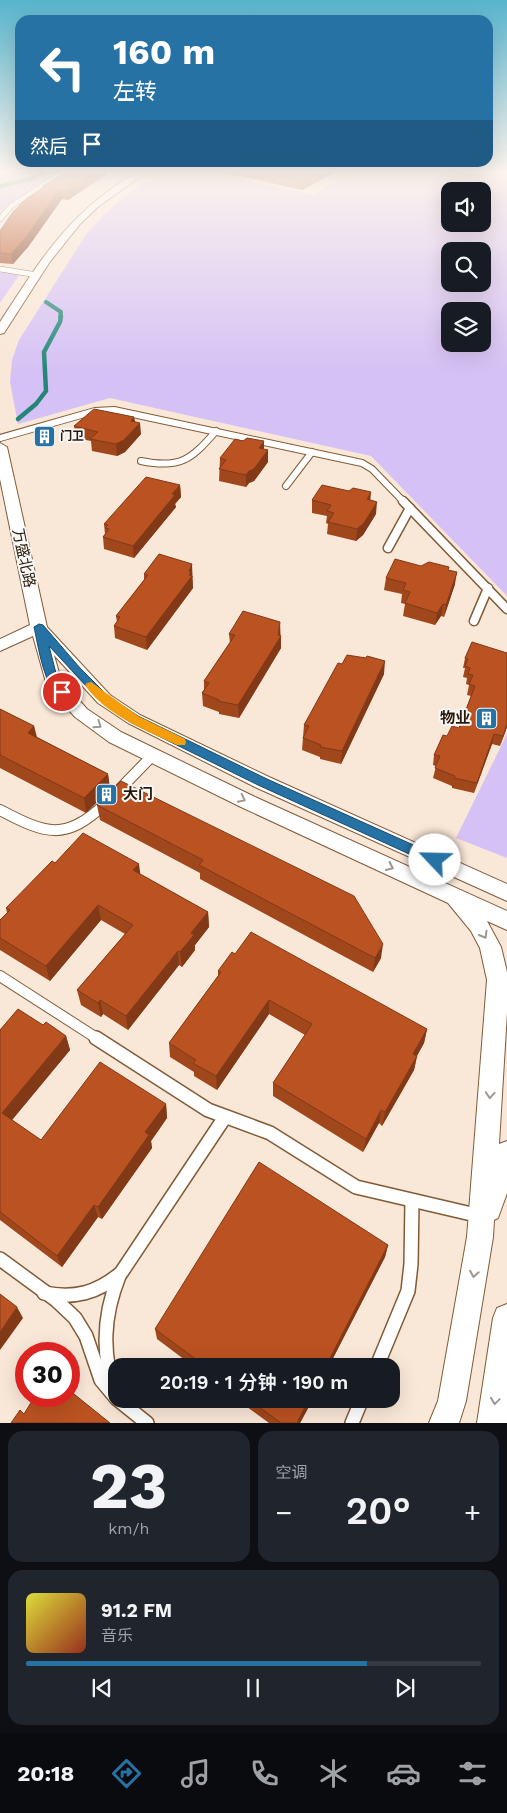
<!DOCTYPE html>
<html lang="zh">
<head>
<meta charset="utf-8">
<style>
	:root { --surface:#171b24; --page:#20242c; --text:#f1f3f6; --muted:#9ea1a6; --line:#363941; --accent:#2772a5 }
	body { margin:0; font-family:"Work Sans","Noto Sans SC",sans-serif; background:var(--page); color:var(--text); height:100vh; display:flex; flex-direction:column; font-size:19px; white-space:nowrap }
	* { box-sizing:border-box; margin:0 }
	p { font-size:16px; color:var(--muted) }
	.icon { flex:none; width:28px; height:28px; fill:none; stroke:currentColor; stroke-width:2; stroke-linecap:round; stroke-linejoin:round }
	.map { position:relative; height:1423px; overflow:hidden }
	.details { display:flex; flex-direction:column; gap:8px; padding:8px; background:#0d0f14; flex:1 }
	.details>* { flex:none }
	.top-card { position:absolute; left:15px; top:15px; width:478px; height:152px; border-radius:15px; box-shadow:0 5px 20px #0002; background:#2772a5; color:#fff; overflow:hidden }
	.fabs { position:absolute; left:441px; top:182px; display:grid; gap:10px }
	.fabs a { display:grid; place-items:center; width:50px; height:50px; border-radius:10px; background:var(--surface); box-shadow:0 5px 20px #0002; font-size:25px }
	.speed { position:absolute; left:15px; top:1342px; display:flex; gap:10px; font-size:25px; font-weight:700; text-align:center }
	.speed>* { display:grid; place-content:center; width:65px; height:65px; border-radius:50%; background:var(--surface); box-shadow:0 5px 20px #0002; line-height:1 }
	.speed .limit { border:8px solid #d22; background:#fff; color:#111 }
	.pin { position:absolute; display:grid; place-items:center; width:42px; height:42px; color:#fff; margin:-21px; border:2px solid #fff; border-radius:50%; box-shadow:0 1px 5px #0007 }
	.me { position:absolute; width:55px; margin:-28px; rotate:294deg; stroke-linejoin:round; filter:drop-shadow(0 0 4px #0008) }
	.turn { display:flex; align-items:center; gap:18px; height:105px; padding:0 15px; font-size:22px }
	.turn .icon { width:65px; height:65px; stroke-width:2.5 }
	.turn b { display:block; font-size:35px; line-height:42px }
	.then { display:flex; align-items:center; height:48px; padding:0 15px; background:#0003; gap:10px; font-size:19px }
	.big { font-size:38px; font-weight:600; line-height:1.1 }
	.details .card { flex:1; display:flex; flex-direction:column; justify-content:center; gap:8px; min-width:0; padding:0 18px; border-radius:15px; background:var(--page) }
	.details .dial { align-items:center; gap:0 }
	.dial b { font-size:65px; line-height:1 }
	.song { display:flex; align-items:center; gap:15px }
	.cover { width:60px; height:60px; border-radius:8px; background:linear-gradient(135deg,hsl(60 70% 55%),hsl(10 70% 35%)) }
	.played { height:5px; border-radius:2px; background:linear-gradient(90deg,var(--accent) 75%,var(--line) 75%) }
	.keys { display:flex; justify-content:space-around; direction:ltr }
	.heat { display:flex; justify-content:space-between; align-items:center; font-size:28px; direction:ltr }
	.details .tiles { flex:1; display:grid; gap:8px; grid-template-columns:1fr 1fr }
	.card:last-child { grid-column:span 2 }
	.trip { position:absolute; left:108px; top:1358px; width:292px; height:50px; border-radius:15px; background:var(--surface); box-shadow:0 5px 20px #0002; font-weight:600; line-height:50px; text-align:center }
	.tabs { display:flex; height:80px; justify-content:space-around; align-items:center; background:#090b0e; color:var(--muted) }
	.tabs .icon { width:35px; height:35px }
	.tabs .active { color:var(--accent) }
	.tabs b { font-size:22px; color:var(--text) }
	.map>svg:first-child { display:block }
	.green { fill:#d6c1f6; fill-rule:evenodd }
	.lines { fill:none; stroke-linecap:round; stroke-linejoin:round }
	.stream-far1 { stroke:#238676; stroke-width:4 }
	.stream { stroke:#238676; stroke-width:4.5 }
	.lane-far4-casing { stroke:#825b36; stroke-width:6 }
	.lane-far3-casing { stroke:#825b36; stroke-width:8 }
	.lane-far2-casing { stroke:#825b36; stroke-width:11 }
	.lane-far1-casing { stroke:#825b36; stroke-width:12 }
	.lane-casing { stroke:#825b36; stroke-width:16 }
	.street-casing { stroke:#825b36; stroke-width:2 }
	.lane-far4 { stroke:#fff; stroke-width:5 }
	.lane-far3 { stroke:#fff; stroke-width:6 }
	.lane-far2 { stroke:#fff; stroke-width:8 }
	.lane-far1 { stroke:#fff; stroke-width:10 }
	.lane { stroke:#fff; stroke-width:13 }
	.street { fill:#fff; fill-rule:evenodd }
	.wall { fill:#a0471c }
	.shaded-wall { fill:#823917 }
	.building { fill:#ba5221; stroke:#823917 }
	.oneway { stroke:#9f9790 }
	.route { fill:#2772a5; stroke:#194a6b }
	.slow { fill:#f59e0b }
	.labels { text-anchor:middle; dominant-baseline:central; stroke-width:4; stroke-linejoin:round; paint-order:stroke }
	.far-poi-label { font-size:12px; font-weight:bold; fill:#291809; stroke:#f7f8f7; text-anchor:start }
	.street-label { font-size:15px; fill:#291809; stroke:#f7f8f7 }
	.poi-label { font-size:15px; font-weight:bold; fill:#291809; stroke:#f7f8f7; text-anchor:end }
</style>
</head>
<body>
<div class="map">
<svg width="507" height="1423" viewBox="0 0 507 1423">
	<rect width="100%" height="100%" fill="#f9e7d7"/>
	<!-- green -->
	<g class="green">
		<polygon points="0,172 60,172 6,206 0,213"/>
		<path d="M163,172H204L313,195L354,172H507V596L371,456L110,398L18,424L10,382L12,360L19,340L87,233L108,211L132,191ZM450,191H482V224H450ZM450,251H482V284H450ZM450,311H482V344H450Z"/>
		<polygon points="0,271 20,274 0,303"/>
		<polygon points="507,734 507,858 456,838"/>
	</g>
	<g class="lines">
		<!-- stream-far1 -->
		<g class="stream-far1">
			<polyline points="0,186 31,179 44,172"/>
			<polyline points="46,302 61,312 60,317"/>
		</g>
		<!-- stream -->
		<polyline class="stream" points="18,419 36,404 46,391 44,352 60,322 61,316"/>
		<defs>
			<g id="lane-far4">
				<polyline points="0,219 11,206 64,172"/>
				<polyline points="0,269 37,275"/>
			</g>
			<g id="lane-far3">
				<polyline points="0,438 95,411 114,410 362,463 372,469 404,502"/>
				<path d="M141,461C180,469 191,460 216,431"/>
				<polyline points="286,486 312,452"/>
			</g>
			<g id="lane-far2">
				<polyline points="403,501 507,609"/>
				<polyline points="388,548 410,508"/>
				<polyline points="474,621 488,588"/>
			</g>
			<g id="lane-far1">
				<polyline points="119,790 153,755"/>
				<path d="M0,810C46,834 65,842 106,803"/>
				<polyline points="0,976 98,1039"/>
			</g>
			<g id="lane">
				<polyline points="96,1038 208,1110 270,1133 356,1187 480,1216"/>
				<polyline points="0,1259 56,1300 75,1318 86,1336 101,1380 116,1398"/>
				<path d="M44,1293C75,1299 97,1293 121,1273L225,1117"/>
				<polyline points="377,1366 408,1291 411,1264 412,1201"/>
				<path d="M116,1395C101,1354 103,1316 119,1276"/>
				<polyline points="117,1399 147,1423"/>
				<polyline points="352,1423 362,1399"/>
			</g>
			<g id="street">
				<path d="M137,172H147L99,206L80,224L49,263L4,333L0,334V322C41,259 69,212 137,172Z"/>
				<polygon points="0,443 7,447 47,627 110,695 140,715 269,777 507,884 507,901 255,787 128,723 98,703 54,655 61,680 87,709 121,732 255,797 507,911 507,930 487,921 501,947 507,972 507,1012 499,1144 507,1141 507,1193 498,1218 494,1220 493,1237 466,1401 459,1423 429,1423 438,1401 467,1237 487,980 480,948 471,931 448,903 241,807 109,742 75,717 47,686 33,636 0,651 0,639 30,625 0,479"/>
				<polygon points="507,1304 507,1423 477,1423 493,1318 497,1308"/>
			</g>
		</defs>
		<!-- lane-far4 casing -->
		<use href="#lane-far4" class="lane-far4-casing"/>
		<!-- lane-far3 casing -->
		<use href="#lane-far3" class="lane-far3-casing"/>
		<!-- lane-far2 casing -->
		<use href="#lane-far2" class="lane-far2-casing"/>
		<!-- lane-far1 casing -->
		<use href="#lane-far1" class="lane-far1-casing"/>
		<!-- lane casing -->
		<use href="#lane" class="lane-casing"/>
		<!-- street casing -->
		<use href="#street" class="street-casing"/>
		<!-- lane-far4 -->
		<use href="#lane-far4" class="lane-far4"/>
		<!-- lane-far3 -->
		<use href="#lane-far3" class="lane-far3"/>
		<!-- lane-far2 -->
		<use href="#lane-far2" class="lane-far2"/>
		<!-- lane-far1 -->
		<use href="#lane-far1" class="lane-far1"/>
		<!-- lane -->
		<use href="#lane" class="lane"/>
		<!-- street -->
		<use href="#street" class="street"/>
	</g>
	<!-- wall -->
	<g class="wall">
		<polygon points="224,172 335,172 302,190"/>
		<polygon points="106,175 68,200 62,199 28,247 13,264 0,263 0,231 43,188 43,186"/>
		<polygon points="134,417 135,421 141,434 125,452 117,456 92,451 91,441 76,438 74,426"/>
		<polygon points="264,449 268,450 268,462 254,481 249,483 246,487 219,481 220,458"/>
		<polygon points="180,485 181,497 175,504 176,507 134,558 104,549 103,537 105,534 104,524"/>
		<polygon points="312,500 370,500 376,514 363,535 356,541 327,534 328,524 326,523 327,516 312,513"/>
		<polygon points="449,570 455,584 444,617 441,616 435,625 403,616 405,604 401,603 402,594 384,590 386,578"/>
		<polygon points="144,574 193,576 192,578 193,588 147,650 115,638 114,626 117,622 116,616 144,580"/>
		<polygon points="229,634 281,636 281,648 239,718 219,714 219,712 203,706 202,693 204,690 204,681 230,643"/>
		<polygon points="472,642 507,727 500,746 492,744 474,793 452,788 452,786 433,778 436,766 433,765 434,755 447,736 459,728 471,696 467,695 469,685 466,684 467,678 463,677 465,668 463,668 465,658"/>
		<polygon points="342,664 384,674 341,764 320,759 320,757 302,750 304,725"/>
		<polygon points="0,709 34,726 37,737 108,774 110,789 86,813 0,768"/>
		<polygon points="121,781 381,958 373,972 200,879 200,873 100,820 97,805"/>
		<polygon points="55,863 140,874 208,912 209,927 195,945 195,950 182,967 179,965 128,1030 103,1014 101,1017 81,1005 77,990 125,934 101,920 50,981 0,950 0,920 7,913 6,908"/>
		<polygon points="235,954 427,1029 424,1043 417,1056 414,1070 382,1126 379,1123 363,1152 273,1096 273,1083 305,1035 269,1014 217,1090 194,1076 194,1072 170,1057 169,1043 218,976 218,971"/>
		<polygon points="43,1025 66,1036 70,1050 12,1120 41,1140 166,1104 167,1118 151,1141 152,1148 102,1219 98,1217 62,1267 0,1220 0,1030"/>
		<polygon points="388,1245 385,1257 329,1366 193,1366 157,1339 155,1329"/>
		<polygon points="236,1399 313,1399 300,1423 269,1423"/>
	</g>
	<!-- shaded-wall -->
	<g class="shaded-wall">
		<polygon points="95,172 106,172 106,175 68,200 67,191"/>
		<polygon points="319,172 335,172 302,190 303,181"/>
		<polygon points="60,189 62,199 28,247 13,264 11,254"/>
		<polygon points="134,417 135,428 140,423 141,434 125,452 117,456 116,444"/>
		<polygon points="264,441 264,453 259,448"/>
		<polygon points="268,450 268,462 254,481 249,483 246,487 246,475"/>
		<polygon points="180,485 181,497 175,504 176,507 134,558 133,546"/>
		<polygon points="371,492 370,504 367,499"/>
		<polygon points="377,502 376,514 363,535 356,541 357,529"/>
		<polygon points="192,564 193,588 147,650 146,637"/>
		<polygon points="457,572 455,584 444,617 446,605"/>
		<polygon points="443,604 441,616 435,625 437,613"/>
		<polygon points="280,622 281,648 239,718 238,705 278,635"/>
		<polygon points="385,661 384,674 341,764 342,751"/>
		<polygon points="507,724 507,727 500,746 503,736"/>
		<polygon points="34,726 37,741 28,733"/>
		<polygon points="494,734 492,744 474,793 477,783"/>
		<polygon points="108,774 110,789 86,813 84,798"/>
		<polygon points="139,864 141,879 133,870"/>
		<polygon points="98,905 101,920 50,981 46,966"/>
		<polygon points="208,912 209,927 195,945 195,950 182,967 180,952 191,933"/>
		<polygon points="383,944 381,958 373,972 375,958"/>
		<polygon points="178,951 179,965 128,1030 126,1016"/>
		<polygon points="100,1000 103,1014 101,1017 98,1003"/>
		<polygon points="269,1000 269,1014 217,1090 216,1076"/>
		<polygon points="427,1029 424,1043 410,1068 413,1054"/>
		<polygon points="66,1036 70,1050 7,1126 2,1113"/>
		<polygon points="417,1056 414,1070 382,1126 385,1112"/>
		<polygon points="166,1104 167,1118 151,1141 152,1148 102,1219 98,1207 145,1132"/>
		<polygon points="381,1110 379,1123 363,1152 366,1139"/>
		<polygon points="94,1205 98,1217 62,1267 57,1256"/>
		<polygon points="388,1245 385,1257 329,1366 326,1366"/>
		<polygon points="17,1307 23,1318 0,1350 0,1332"/>
		<polygon points="309,1399 313,1399 300,1423 297,1423"/>
	</g>
	<!-- building -->
	<g class="building">
		<polygon points="67,172 95,172 67,191 60,189 26,237 11,254 0,253 0,231 13,212 26,199 46,186 43,186"/>
		<polygon points="263,172 319,172 303,181"/>
		<polygon points="94,409 134,417 131,421 140,423 124,440 116,444 90,439 98,432 74,426"/>
		<polygon points="247,438 264,441 259,448 268,450 254,469 249,471 246,475 219,469 226,460 220,458 235,439 243,441"/>
		<polygon points="146,477 180,485 172,494 175,495 133,546 103,537 109,529 105,528 108,525 104,524"/>
		<polygon points="322,485 349,491 353,488 371,492 367,499 377,502 364,523 357,529 328,522 334,513 327,511 331,505 312,500"/>
		<polygon points="159,554 192,564 189,571 191,572 189,575 192,576 146,637 114,626 120,617 116,616 148,575 144,574"/>
		<polygon points="395,559 421,566 429,562 449,567 448,570 457,572 446,605 443,604 437,613 405,603 410,592 403,590 406,583 386,578"/>
		<polygon points="243,611 280,622 278,635 281,636 238,705 218,701 219,700 202,693 209,683 204,681 235,635 229,634"/>
		<polygon points="472,642 507,653 507,724 503,736 494,734 477,783 454,778 455,776 435,768 440,756 434,755 443,735 447,736 452,726 459,728 475,686 469,684 473,675 468,674 470,668 465,666 468,659 465,658"/>
		<polygon points="347,655 366,658 367,656 385,661 342,751 320,747 321,745 303,738 309,726 304,725 338,663 342,664"/>
		<polygon points="0,709 34,726 28,733 108,774 84,798 0,755"/>
		<polygon points="121,781 354,896 383,944 375,958 199,865 203,860 97,805"/>
		<polygon points="83,833 139,864 133,870 208,912 191,933 194,935 180,952 178,951 126,1016 100,1000 98,1003 77,990 133,925 98,905 46,966 0,938 0,920 10,910 6,908 52,861 55,863"/>
		<polygon points="251,932 427,1029 413,1054 417,1056 385,1112 381,1110 366,1139 273,1083 312,1024 269,1000 216,1076 193,1063 196,1060 169,1043 221,972 218,971 232,952 235,954"/>
		<polygon points="18,1009 43,1025 46,1022 66,1036 2,1113 41,1140 100,1062 166,1104 145,1132 149,1135 98,1207 94,1205 57,1256 0,1212 0,1030"/>
		<polygon points="259,1162 388,1245 326,1366 205,1366 155,1329"/>
		<polygon points="0,1294 17,1307 0,1332"/>
		<polygon points="69,1390 110,1423 11,1423 20,1410 24,1414 35,1396 69,1396"/>
		<polygon points="248,1399 309,1399 297,1423 281,1423"/>
	</g>
	<!-- one-way arrows -->
	<defs><path id="oneway-chevron" d="M-2-3.5L2.5 0L-2 3.5" fill="none" stroke-width="1.6" stroke-linecap="round" stroke-linejoin="round" transform="scale(1.25)"/></defs>
	<g class="oneway">
		<use href="#oneway-chevron" transform="translate(98 725) rotate(35)"/>
		<use href="#oneway-chevron" transform="translate(242 799) rotate(26)"/>
		<use href="#oneway-chevron" transform="translate(390 867) rotate(25)"/>
		<use href="#oneway-chevron" transform="translate(484 935) rotate(60)"/>
		<use href="#oneway-chevron" transform="translate(490 1095) rotate(94)"/>
		<use href="#oneway-chevron" transform="translate(474 1274) rotate(100)"/>
		<use href="#oneway-chevron" transform="translate(495 1401) rotate(98)"/>
	</g>
	<!-- sky -->
	<linearGradient id="sky" x2="0" y2="1"><stop stop-color="#58b4cd"/><stop offset="0.46" stop-color="#fcf4ed"/><stop offset="1" stop-color="#fcf4ed" stop-opacity="0"/></linearGradient>
	<rect width="507" height="371" fill="url(#sky)"/>
	<!-- route -->
	<path class="route" d="M39,624L43,625L80,668L108,696L138,716L267,779L440,857L442,860L440,864L435,865L431,864L258,785L130,722L100,701L49,646L58,681L68,692L62,696C44,691 38,644 34,627Z"/>
	<!-- slow -->
	<path class="slow" d="M91,682L138,716L185,739L186,742L185,745H177C147,731 104,714 85,685L87,683Z"/>
	<!-- icons -->
	<defs>
		<symbol id="building-square" viewBox="-11 -11 22 22"><rect x="-9" y="-9" width="18" height="18" rx="4" fill="#2772a5" stroke="#f7f8f7"/><path d="M-4-6H4V6H1V3H-1V6H-4ZM-2.5-4.3h1.7v1.8h-1.7ZM.8-4.3h1.7v1.8H.8ZM-2.5-1h1.7V.8h-1.7ZM.8-1h1.7V.8H.8Z" fill="#fff"/></symbol>
	</defs>
	<g fill-rule="evenodd">
		<use href="#building-square" x="32" y="424" width="25" height="25"/>
		<use href="#building-square" x="474" y="706" width="25" height="25"/>
		<use href="#building-square" x="94" y="782" width="25" height="25"/>
	</g>
	<g class="labels">
		<!-- far-poi labels -->
		<g class="far-poi-label">
			<text x="60" y="436">门卫</text>
		</g>
		<!-- street labels -->
		<g class="street-label">
			<text transform="translate(24 558) rotate(78)">万盛北路</text>
		</g>
		<!-- poi labels -->
		<g class="poi-label">
			<text x="470" y="718">物业</text>
			<text x="123" y="794" text-anchor="start">大门</text>
		</g>
	</g>
</svg>
<div class="fabs">
<a><svg class="icon" aria-label="sound" viewBox="0 0 24 24"><path d="M4 9h4l5-4v14l-5-4H4zM17 9q2 3 0 6"/></svg></a>
<a><svg class="icon" aria-label="search" viewBox="0 0 24 24"><circle cx="10" cy="10" r="6"/><path d="M15 15l6 6"/></svg></a>
<a><svg class="icon" aria-label="layers" viewBox="0 0 24 24"><path d="M12 4l9 5-9 5-9-5zM3 14l9 5 9-5"/></svg></a>
</div>
<div class="speed"><div class="limit">30</div></div>
<div class="pin" style="left:62px;top:692px;background:#d93025"><svg class="icon" aria-label="arrive" viewBox="0 0 24 24"><path d="M6 21V4h12l-3 4 3 4H6"/></svg></div>
<svg class="me" style="left:435px;top:860px" viewBox="-20 -20 40 40"><circle r="19" fill="#fff"/><path d="M0-13L10 11 0 6-10 11z" fill="#2772a5"/></svg>
<div class="trip">20:19 · 1 分钟 · 190 m</div>
<div class="top-card">
<div class="turn"><svg class="icon" aria-label="left" viewBox="0 0 24 24"><path d="M17 20v-9H6M10 6l-5 5 5 5"/></svg><div><b>160 m</b>左转</div></div>
<div class="then">然后<svg class="icon" aria-label="arrive" viewBox="0 0 24 24"><path d="M6 21V4h12l-3 4 3 4H6"/></svg></div>
</div>
</div>
<section class="details">
<div class="tiles">
<div class="card dial"><b>23</b><p>km/h</p></div>
<div class="card"><p>空调</p>
<div class="heat"><a>−</a><b class="big">20°</b><a>+</a></div>
</div>
<div class="card">
<div class="song"><i class="cover"></i><div><b>91.2 FM</b><p>音乐</p></div></div>
<div class="played"></div>
<div class="keys"><svg class="icon" aria-label="previous" viewBox="0 0 24 24"><path d="M18 5L8 12l10 7zM5 5v14"/></svg><svg class="icon" aria-label="pause" viewBox="0 0 24 24"><path d="M8 5v14M16 5v14"/></svg><svg class="icon" aria-label="next" viewBox="0 0 24 24"><path d="M6 5l10 7-10 7zM19 5v14"/></svg></div>
</div>
</div>
</section>
<nav class="tabs">
<b>20:18</b>
<svg class="icon active" aria-label="directions" viewBox="0 0 24 24"><path d="M12 3l9 9-9 9-9-9zM9 14v-3h6M13 9l2 2-2 2"/></svg>
<svg class="icon" aria-label="music" viewBox="0 0 24 24"><path d="M9 18V5l10-2v13"/><circle cx="6" cy="18" r="3"/><circle cx="16" cy="16" r="3"/></svg>
<svg class="icon" aria-label="phone" viewBox="0 0 24 24"><path d="M5 4h4l2 5-3 2q2 4 5 5l2-3 5 2v4C11 20 4 13 5 4z"/></svg>
<svg class="icon" aria-label="climate" viewBox="0 0 24 24"><path d="M12 3v18M4 7l16 10M4 17L20 7"/></svg>
<svg class="icon" aria-label="car" viewBox="0 0 24 24"><path d="M5 17H2v-5l4-1 3-4h7l3 4 3 1v5h-3M9 17h6M6 11h13"/><circle cx="7" cy="17" r="2"/><circle cx="17" cy="17" r="2"/></svg>
<svg class="icon" aria-label="filters" viewBox="0 0 24 24"><path d="M4 7h16M4 17h16"/><circle cx="9" cy="7" r="2"/><circle cx="15" cy="17" r="2"/></svg>
</nav>
</body>
</html>
